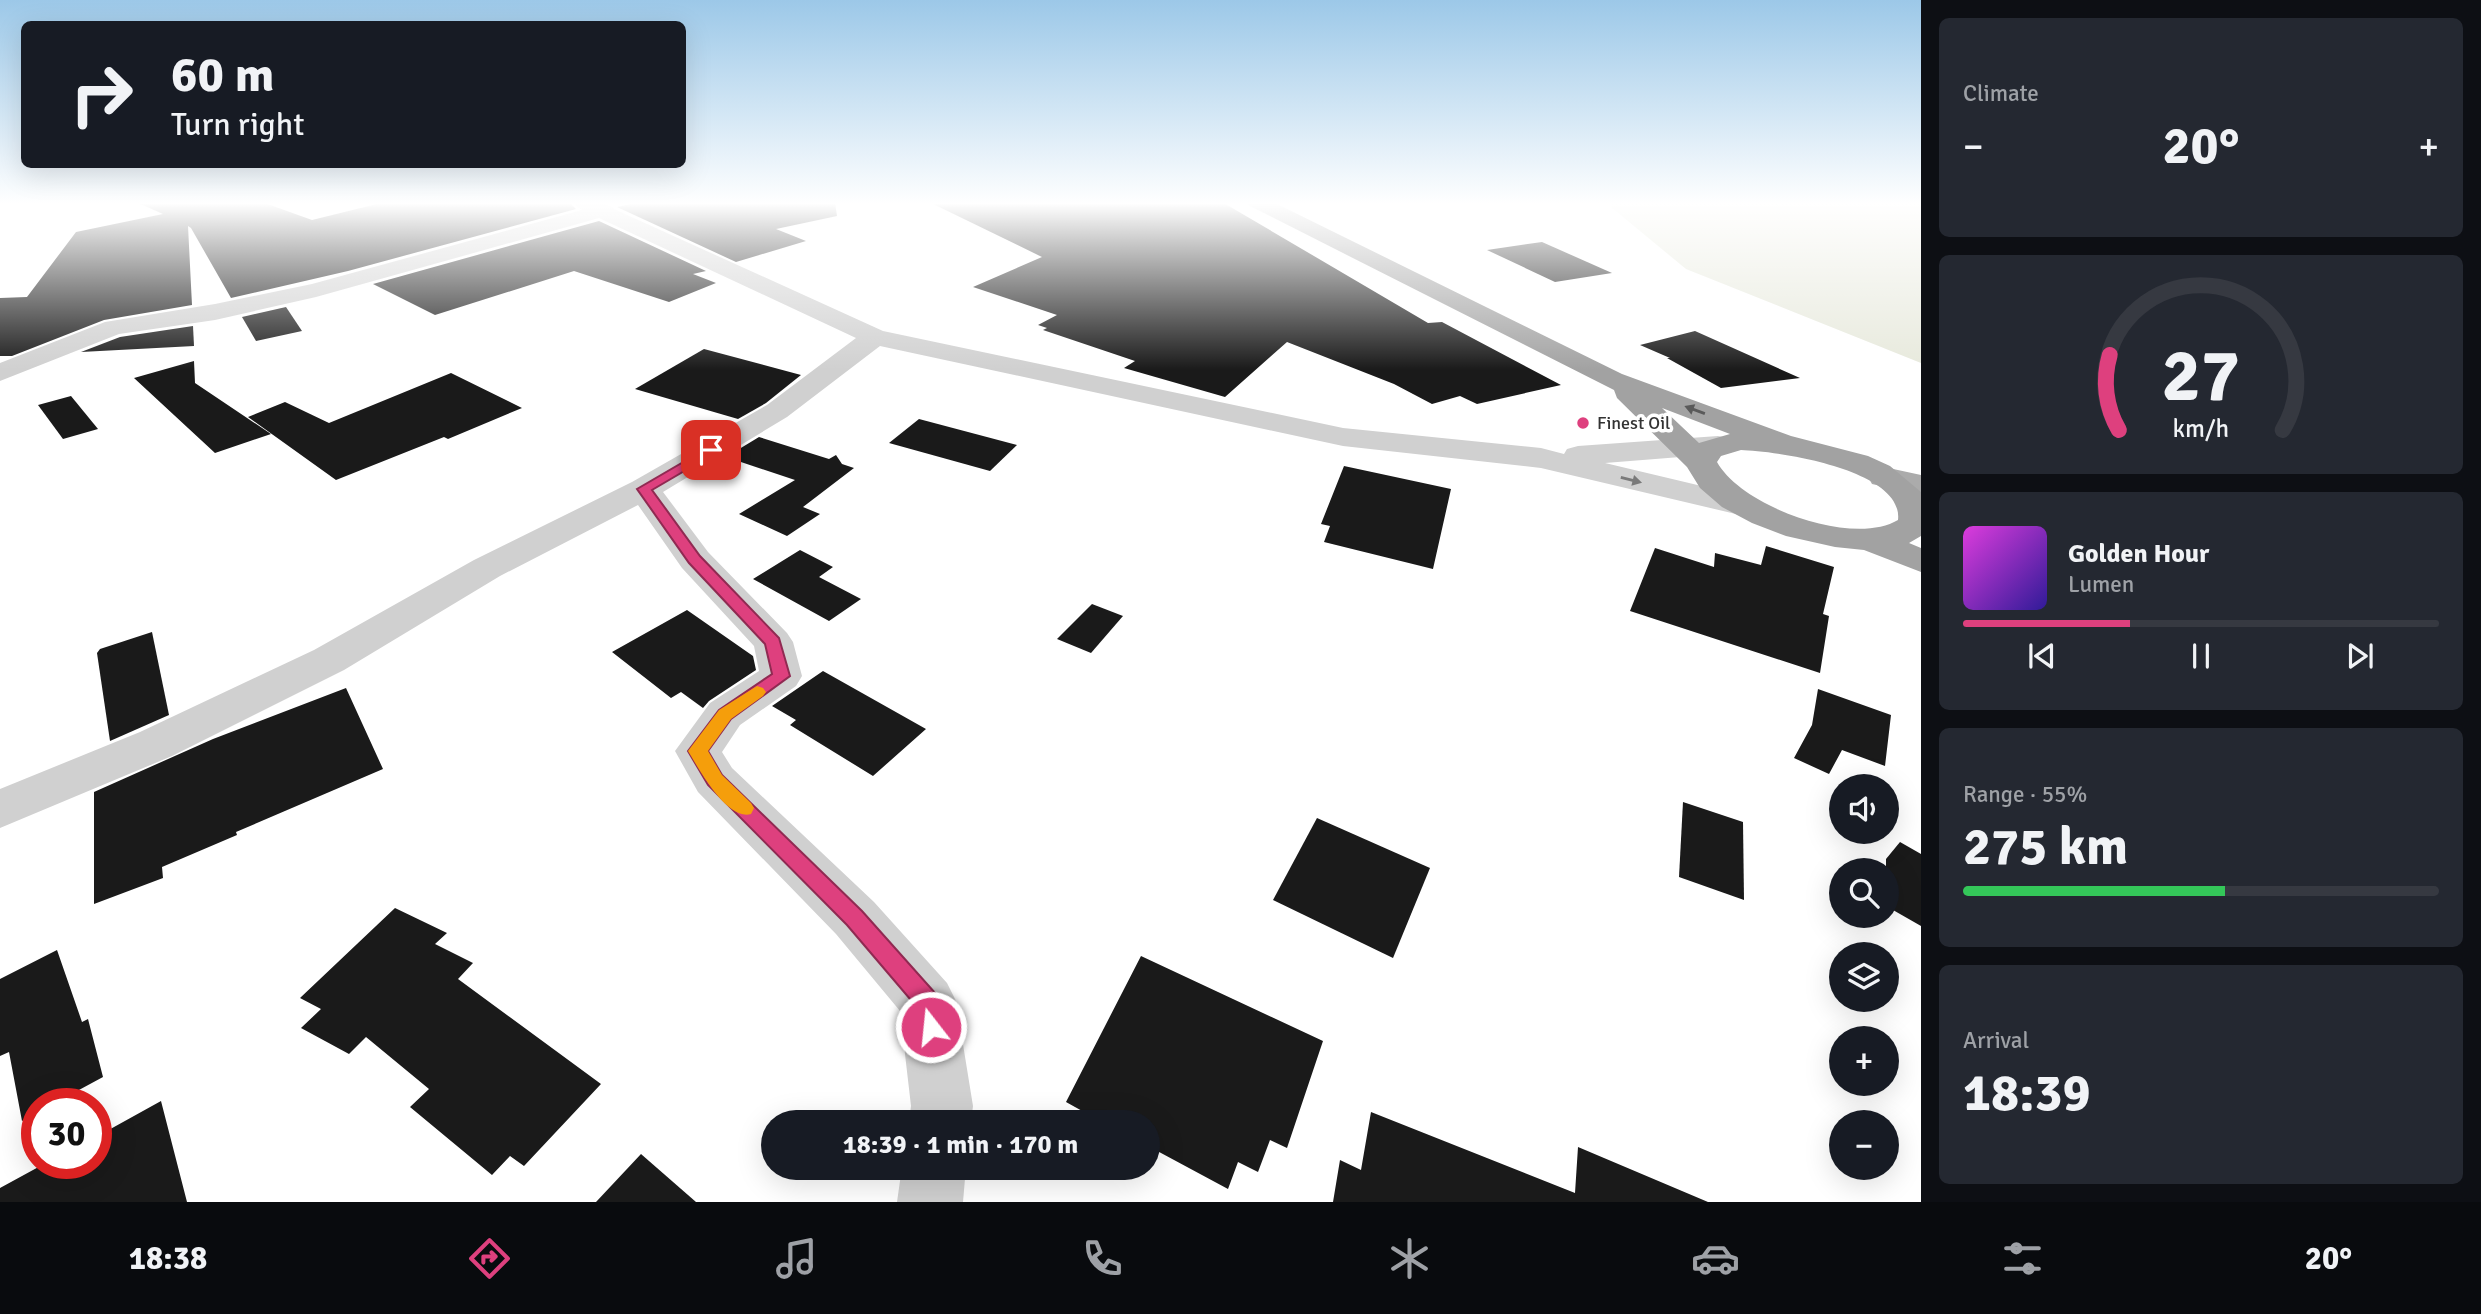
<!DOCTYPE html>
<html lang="en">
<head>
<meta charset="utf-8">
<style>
	:root { --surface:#171b24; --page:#242831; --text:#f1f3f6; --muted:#9ea1a6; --line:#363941; --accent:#de407e }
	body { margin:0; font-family:Signika,sans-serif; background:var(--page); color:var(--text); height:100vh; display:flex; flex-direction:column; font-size:26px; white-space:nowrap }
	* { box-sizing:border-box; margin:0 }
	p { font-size:23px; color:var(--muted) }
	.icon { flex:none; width:38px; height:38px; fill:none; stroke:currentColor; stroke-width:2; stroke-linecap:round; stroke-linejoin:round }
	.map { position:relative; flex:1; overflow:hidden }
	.details { display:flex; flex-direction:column; gap:18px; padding:18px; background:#0d0f14; width:560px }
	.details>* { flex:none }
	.guide { position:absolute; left:21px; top:21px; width:665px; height:147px; border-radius:10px; box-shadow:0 7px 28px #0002; background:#171b24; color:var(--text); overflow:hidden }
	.buttons { position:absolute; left:1829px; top:774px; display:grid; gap:14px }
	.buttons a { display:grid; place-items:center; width:70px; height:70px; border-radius:50%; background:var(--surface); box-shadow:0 7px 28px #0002; font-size:35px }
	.speed { position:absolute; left:21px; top:1088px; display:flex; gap:14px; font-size:35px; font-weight:700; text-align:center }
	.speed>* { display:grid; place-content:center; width:91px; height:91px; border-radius:50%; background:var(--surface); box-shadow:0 7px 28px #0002; line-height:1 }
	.speed .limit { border:10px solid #d22; background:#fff; color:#111 }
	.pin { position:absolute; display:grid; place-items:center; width:60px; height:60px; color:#fff; margin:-30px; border-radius:14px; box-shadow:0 4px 10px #0006 }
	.me { position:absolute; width:77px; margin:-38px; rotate:344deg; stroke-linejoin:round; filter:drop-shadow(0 0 5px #0008) }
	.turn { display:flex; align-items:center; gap:24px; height:147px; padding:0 35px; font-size:32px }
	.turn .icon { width:91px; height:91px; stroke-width:2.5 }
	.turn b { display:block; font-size:49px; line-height:60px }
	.big { font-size:52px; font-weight:800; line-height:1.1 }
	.details .card { flex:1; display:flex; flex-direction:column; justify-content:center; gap:10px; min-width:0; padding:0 24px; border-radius:10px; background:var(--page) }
	.details .dial { align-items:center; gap:0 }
	.dial svg { height:182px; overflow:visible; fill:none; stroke:var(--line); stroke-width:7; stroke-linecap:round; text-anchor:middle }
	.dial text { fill:var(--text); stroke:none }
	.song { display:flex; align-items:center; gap:21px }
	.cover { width:84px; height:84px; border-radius:10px; background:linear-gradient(135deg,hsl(300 70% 55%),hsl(250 70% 35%)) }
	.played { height:7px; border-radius:4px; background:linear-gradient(90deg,var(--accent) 35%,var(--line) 35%) }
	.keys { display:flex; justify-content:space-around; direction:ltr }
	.heat { display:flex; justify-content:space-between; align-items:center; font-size:38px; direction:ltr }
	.charge { height:10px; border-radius:5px; background:linear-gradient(90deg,#34c759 55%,var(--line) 0) }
	.trip { position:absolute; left:761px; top:1110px; width:399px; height:70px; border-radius:35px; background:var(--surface); box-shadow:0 7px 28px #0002; font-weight:800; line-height:70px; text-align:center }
	.menu { display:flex; height:112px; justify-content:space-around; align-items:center; background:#090b0e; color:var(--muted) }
	.menu .icon { width:49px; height:49px }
	.menu .current { color:var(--accent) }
	.menu b { font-size:32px; color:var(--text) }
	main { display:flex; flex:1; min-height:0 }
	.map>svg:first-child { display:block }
	.green { fill:#e7e9dc }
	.building { fill:#1a1a1a }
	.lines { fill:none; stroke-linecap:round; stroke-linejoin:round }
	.minor { fill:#d0d0d0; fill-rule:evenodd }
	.primary { fill:#ababab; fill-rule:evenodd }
	.trunk { fill:#a2a2a2; fill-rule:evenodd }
	.oneway { fill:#5a5a5a }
	.oneway2 { fill:#7a7a7a }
	.route { fill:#de407e; stroke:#902a52; stroke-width:2 }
	.slow { fill:#f59e0b }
	.poi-dot { fill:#de407e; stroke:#fff; stroke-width:2.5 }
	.labels { text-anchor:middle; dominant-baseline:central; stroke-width:7; stroke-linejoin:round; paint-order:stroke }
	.far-poi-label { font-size:18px; fill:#333; stroke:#fff; text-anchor:start }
</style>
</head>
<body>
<main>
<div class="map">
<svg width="1921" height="1202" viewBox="0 0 1921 1202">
	<rect width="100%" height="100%" fill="#fff"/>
	<!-- green -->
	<polygon class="green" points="1610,202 1921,202 1921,363 1686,269 1611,207"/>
	<!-- building -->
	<g class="building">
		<polygon points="136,202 262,202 312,220 385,202 569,202 576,209 348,271 231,298 191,228 188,226 192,305 104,320 12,356 0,356 0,298 27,297 76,232 163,214"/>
		<polygon points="640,202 835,202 837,216 776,229 806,241 736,262 617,207"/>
		<polygon points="929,202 1222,202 1428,323 1442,322 1561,385 1477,404 1460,396 1432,404 1394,384 1287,342 1225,397 1124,368 1135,361 1043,330 1047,328 1038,325 1057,315 973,287 1042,257"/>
		<polygon points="599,221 706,271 693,274 716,283 669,302 574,271 435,315 373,284"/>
		<polygon points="1542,242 1612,273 1555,282 1487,250"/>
		<polygon points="286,307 302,331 256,341 242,317"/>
		<polygon points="193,326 194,346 81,352 120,337"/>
		<polygon points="1695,331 1800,378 1721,388 1667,358 1670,358 1640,345"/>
		<polygon points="704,349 801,375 766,403 738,419 635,389"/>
		<polygon points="194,361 195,383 271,434 215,453 134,378"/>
		<polygon points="451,373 522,408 448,439 444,437 336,480 248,417 285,402 329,423"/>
		<polygon points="71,396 98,429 63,439 38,405"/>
		<polygon points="919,419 1017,445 990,471 889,443"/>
		<polygon points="759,437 829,459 836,455 842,464 854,468 803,507 820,514 787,536 739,514 795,480 726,457"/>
		<polygon points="1344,466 1451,489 1433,569 1324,542 1330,526 1321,524"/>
		<polygon points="1766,546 1834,567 1823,614 1829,616 1820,673 1630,611 1655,548 1714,567 1715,553 1761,565"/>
		<polygon points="800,550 833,567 819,577 861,599 829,621 753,579"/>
		<polygon points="1092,604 1123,616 1091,653 1057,639"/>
		<polygon points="687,610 753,656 756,670 709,701 703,708 681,692 671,698 612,652"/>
		<polygon points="152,632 169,715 110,741 97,653 100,649"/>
		<polygon points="823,671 926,729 873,776 790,725 796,720 772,706"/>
		<polygon points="346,688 383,769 236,832 237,835 162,867 163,878 94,904 94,792 213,739"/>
		<polygon points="1818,689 1891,715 1885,766 1842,750 1829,774 1794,758 1812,725"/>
		<polygon points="1683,802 1743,822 1744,900 1679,877"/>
		<polygon points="1317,818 1430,868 1393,958 1273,900"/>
		<polygon points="1900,842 1921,854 1921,926 1886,906 1886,859"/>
		<polygon points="395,908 447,933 435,944 473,963 458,979 601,1084 524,1166 510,1156 492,1175 410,1107 429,1089 366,1037 349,1054 301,1028 321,1009 300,998"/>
		<polygon points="57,950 82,1022 88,1019 103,1077 53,1104 37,1104 37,1113 22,1121 9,1052 0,1056 0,979"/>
		<polygon points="1141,956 1323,1041 1287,1148 1270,1140 1258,1172 1238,1162 1228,1189 1148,1146 1148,1122 1102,1122 1066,1102"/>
		<polygon points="161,1101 187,1202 0,1202 0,1188 44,1164 96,1164 96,1137"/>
		<polygon points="1371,1112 1575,1193 1578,1147 1708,1202 1333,1202 1340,1160 1361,1170"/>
		<polygon points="641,1154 696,1202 596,1202"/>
	</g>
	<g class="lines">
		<!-- minor -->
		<g class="minor">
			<polygon points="571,202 597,202 611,206 614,209 883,331 1343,428 1541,448 1564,454 1567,449 1578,446 1718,436 1729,438 1734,445 1729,452 1718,454 1605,463 1752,498 1757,505 1752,512 1740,515 1541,468 1343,446 880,346 787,417 663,492 708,552 787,633 793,642 802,676 796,686 740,725 722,752 732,768 874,902 947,983 956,1001 973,1106 971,1122 909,1122 911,1106 900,1011 836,934 698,792 675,751 710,703 759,671 754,646 682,568 638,505 500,576 344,670 172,756 0,828 0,789 140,732 314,650 474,560 632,482 767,405 856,338 599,218 316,297 215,320 119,334 0,381 0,363 105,322 215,304 312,284 582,210"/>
			<polygon points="902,1167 966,1167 963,1202 897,1202"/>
		</g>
		<!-- primary -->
		<polygon class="primary" points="1884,467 1921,475 1921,495 1872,484 1868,477 1872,470"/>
		<!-- trunk -->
		<path class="trunk" d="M1247,202H1273L1622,374L1791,436L1868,456L1890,466L1921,492V536L1909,543L1921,548V572L1864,550L1835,547L1786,536L1752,523L1722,507L1700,488L1687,467L1617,398L1614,390L1250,206ZM1662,408L1730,434L1699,443ZM1741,450C1776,451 1904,469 1898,520C1853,547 1742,507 1717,462L1721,456Z"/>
	</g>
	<!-- one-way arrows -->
	<defs><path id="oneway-solid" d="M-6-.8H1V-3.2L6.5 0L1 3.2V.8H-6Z" transform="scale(1.75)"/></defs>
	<use class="oneway" href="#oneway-solid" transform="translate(1695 410) rotate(-160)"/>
	<use class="oneway2" href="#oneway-solid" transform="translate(1631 480) rotate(14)"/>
	<!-- sky -->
	<linearGradient id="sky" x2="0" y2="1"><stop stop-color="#9cc8e8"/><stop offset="0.55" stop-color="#fff"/><stop offset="1" stop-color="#fff" stop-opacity="0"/></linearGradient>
	<rect width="1921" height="370" fill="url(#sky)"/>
	<!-- route -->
	<polygon class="route" points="711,446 717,450 715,453 652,490 700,556 779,638 790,676 731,719 708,751 722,775 862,911 936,994 943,1027 940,1035 931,1039 922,1035 916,1006 847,925 708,785 688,751 719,710 772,674 765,644 689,563 637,489"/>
	<!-- slow -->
	<path class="slow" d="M757,686L763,688L766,692L763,696L731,719L708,751L722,775L751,803L754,808L751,814C727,821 699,769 688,751L719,710Z"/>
	<!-- markers -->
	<circle class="poi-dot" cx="1583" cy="423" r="7"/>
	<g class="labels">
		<!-- far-poi labels -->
		<g class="far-poi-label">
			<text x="1597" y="423">Finest Oil</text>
		</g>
	</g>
</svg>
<div class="buttons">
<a><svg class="icon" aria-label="sound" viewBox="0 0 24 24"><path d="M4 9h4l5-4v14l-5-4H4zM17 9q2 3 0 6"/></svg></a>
<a><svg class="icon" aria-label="search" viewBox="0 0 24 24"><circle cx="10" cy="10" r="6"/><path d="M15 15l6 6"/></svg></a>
<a><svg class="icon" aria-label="layers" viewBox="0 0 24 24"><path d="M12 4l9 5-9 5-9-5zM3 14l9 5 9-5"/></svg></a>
<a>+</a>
<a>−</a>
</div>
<div class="speed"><div class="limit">30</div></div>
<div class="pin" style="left:711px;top:450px;background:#d93025"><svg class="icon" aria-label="arrive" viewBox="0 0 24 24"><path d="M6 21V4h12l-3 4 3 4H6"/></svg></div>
<svg class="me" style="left:931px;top:1027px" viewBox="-20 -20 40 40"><circle r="17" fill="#de407e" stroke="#fff" stroke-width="3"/><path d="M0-11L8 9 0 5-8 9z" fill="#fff"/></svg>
<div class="trip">18:39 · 1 min · 170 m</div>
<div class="guide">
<div class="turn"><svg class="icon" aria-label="right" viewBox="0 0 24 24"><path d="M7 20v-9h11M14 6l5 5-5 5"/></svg><div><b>60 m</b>Turn right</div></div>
</div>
</div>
<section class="details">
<div class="card"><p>Climate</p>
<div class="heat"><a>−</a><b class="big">20°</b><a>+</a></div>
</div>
<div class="card dial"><svg viewBox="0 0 100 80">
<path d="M14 69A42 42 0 1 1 86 69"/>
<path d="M14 69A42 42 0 0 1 10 36" stroke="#de407e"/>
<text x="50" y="56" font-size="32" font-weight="700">27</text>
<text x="50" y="72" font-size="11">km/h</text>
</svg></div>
<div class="card">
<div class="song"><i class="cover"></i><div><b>Golden Hour</b><p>Lumen</p></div></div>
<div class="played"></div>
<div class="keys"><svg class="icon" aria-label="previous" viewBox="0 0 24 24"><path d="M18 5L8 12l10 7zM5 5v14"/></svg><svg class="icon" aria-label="pause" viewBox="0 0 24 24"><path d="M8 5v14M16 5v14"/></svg><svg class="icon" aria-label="next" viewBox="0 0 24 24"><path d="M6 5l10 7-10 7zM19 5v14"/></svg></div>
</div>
<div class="card"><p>Range · 55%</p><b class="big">275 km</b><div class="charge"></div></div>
<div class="card"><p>Arrival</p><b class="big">18:39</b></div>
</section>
</main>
<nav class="menu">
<b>18:38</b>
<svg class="icon current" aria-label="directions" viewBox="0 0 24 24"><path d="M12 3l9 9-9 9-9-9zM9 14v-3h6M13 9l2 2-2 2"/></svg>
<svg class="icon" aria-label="music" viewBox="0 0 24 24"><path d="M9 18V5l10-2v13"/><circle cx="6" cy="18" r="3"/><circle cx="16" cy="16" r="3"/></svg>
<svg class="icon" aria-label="phone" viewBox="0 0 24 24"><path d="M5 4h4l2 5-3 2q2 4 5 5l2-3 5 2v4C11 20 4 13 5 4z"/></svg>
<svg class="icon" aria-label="climate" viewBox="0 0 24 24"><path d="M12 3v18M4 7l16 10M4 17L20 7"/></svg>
<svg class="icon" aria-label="car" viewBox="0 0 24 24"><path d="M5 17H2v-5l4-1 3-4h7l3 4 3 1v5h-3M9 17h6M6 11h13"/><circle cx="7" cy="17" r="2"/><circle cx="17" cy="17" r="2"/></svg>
<svg class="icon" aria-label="filters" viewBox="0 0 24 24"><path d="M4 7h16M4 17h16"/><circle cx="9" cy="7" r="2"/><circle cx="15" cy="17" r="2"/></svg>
<b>20°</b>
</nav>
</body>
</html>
